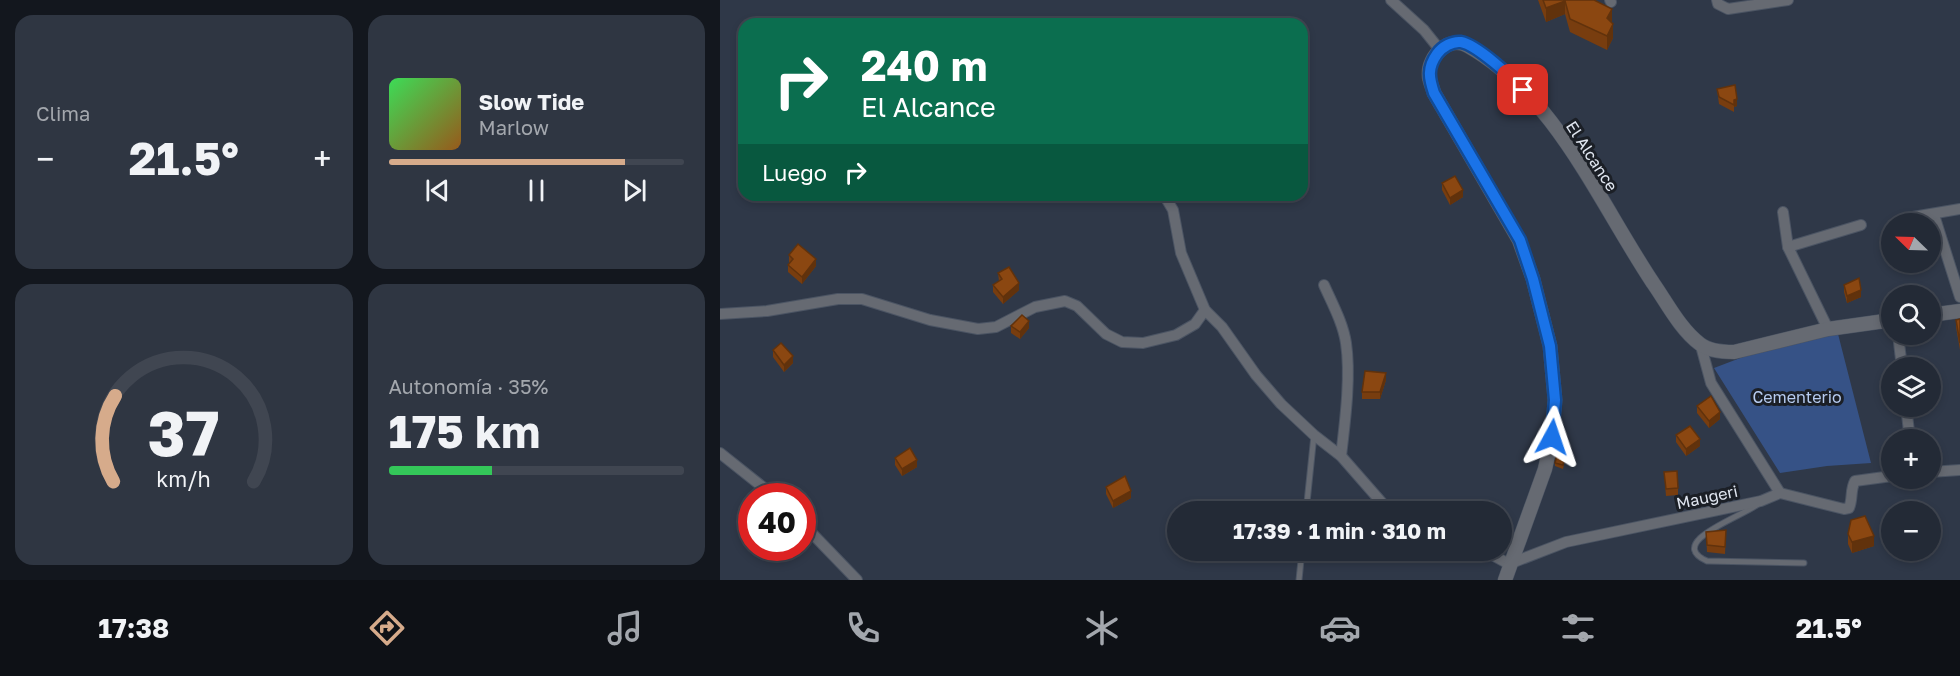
<!DOCTYPE html>
<html lang="es">
<head>
<meta charset="utf-8">
<style>
	:root { --surface:#232a36; --page:#2f3642; --text:#f1f3f6; --muted:#a3a7ad; --line:#404651; --accent:#d6ab8b }
	body { margin:0; font-family:"Golos Text",sans-serif; background:var(--page); color:var(--text); height:100vh; display:flex; flex-direction:column; font-size:22px; white-space:nowrap }
	* { box-sizing:border-box; margin:0 }
	p { font-size:20px; color:var(--muted) }
	.icon { flex:none; width:33px; height:33px; fill:none; stroke:currentColor; stroke-width:2; stroke-linecap:round; stroke-linejoin:round }
	.map { position:relative; flex:1; overflow:hidden }
	.details { display:flex; flex-direction:column; gap:15px; padding:15px; background:#13171e; width:720px }
	.details>* { flex:none }
	.banner { position:absolute; left:18px; top:18px; width:570px; height:183px; border-radius:18px; box-shadow:0 3px 9px #0003,0 0 0 2px var(--line); background:#0b6e4f; color:#fff; overflow:hidden }
	.needle { width:39px; rotate:293deg }
	.fabs { position:absolute; left:1161px; top:213px; display:grid; gap:12px }
	.fabs a { display:grid; place-items:center; width:60px; height:60px; border-radius:50%; background:var(--surface); box-shadow:0 3px 9px #0003,0 0 0 2px var(--line); font-size:30px }
	.speed { position:absolute; left:18px; top:483px; display:flex; gap:12px; font-size:30px; font-weight:700; text-align:center }
	.speed>* { display:grid; place-content:center; width:78px; height:78px; border-radius:50%; background:var(--surface); box-shadow:0 3px 9px #0003,0 0 0 2px var(--line); line-height:1 }
	.speed .limit { border:9px solid #d22; background:#fff; color:#111 }
	.pin { position:absolute; display:grid; place-items:center; width:51px; height:51px; color:#fff; margin:-26px; border-radius:12px; box-shadow:0 3px 9px #0006 }
	.me { position:absolute; width:66px; margin:-33px; rotate:5deg; stroke-linejoin:round; filter:drop-shadow(0 0 4px #0008) }
	.turn { display:flex; align-items:center; gap:21px; height:126px; padding:0 24px; font-size:27px }
	.turn .icon { width:78px; height:78px; stroke-width:2.5 }
	.turn b { display:block; font-size:42px; line-height:51px }
	.then { display:flex; align-items:center; height:57px; padding:0 24px; background:#0003; gap:12px; font-size:22px }
	.big { font-size:45px; font-weight:700; line-height:1.1 }
	.details .widget { flex:1; display:flex; flex-direction:column; justify-content:center; gap:9px; min-width:0; padding:0 21px; border-radius:18px; background:var(--page) }
	.details .dial { align-items:center; gap:0 }
	.dial svg { height:156px; overflow:visible; fill:none; stroke:var(--line); stroke-width:7; stroke-linecap:round; text-anchor:middle }
	.dial text { fill:var(--text); stroke:none }
	.song { display:flex; align-items:center; gap:18px }
	.cover { width:72px; height:72px; border-radius:9px; background:linear-gradient(135deg,hsl(130 70% 55%),hsl(30 70% 35%)) }
	.played { height:6px; border-radius:3px; background:linear-gradient(90deg,var(--accent) 80%,var(--line) 80%) }
	.keys { display:flex; justify-content:space-around; direction:ltr }
	.heat { display:flex; justify-content:space-between; align-items:center; font-size:33px; direction:ltr }
	.charge { height:9px; border-radius:4px; background:linear-gradient(90deg,#34c759 35%,var(--line) 0) }
	.details .tiles { flex:1; display:grid; gap:15px; grid-template-columns:repeat(2,1fr) }
	.trip { position:absolute; left:447px; top:501px; width:345px; height:60px; border-radius:30px; background:var(--surface); box-shadow:0 3px 9px #0003,0 0 0 2px var(--line); font-weight:700; line-height:60px; text-align:center }
	.tabs { display:flex; height:96px; justify-content:space-around; align-items:center; background:#0e1116; color:var(--muted) }
	.tabs .icon { width:42px; height:42px }
	.tabs .selected { color:var(--accent) }
	.tabs b { font-size:27px; color:var(--text) }
	main { display:flex; flex:1; min-height:0 }
	.map>svg:first-child { display:block }
	.green { fill:#365286 }
	.lines { fill:none; stroke-linecap:round; stroke-linejoin:round }
	.service-casing { stroke:#4b5463; stroke-width:7 }
	.minor-casing { stroke:#4b5463; stroke-width:12 }
	.tertiary-casing { stroke:#4b5463; stroke-width:15 }
	.service { stroke:#666a72; stroke-width:5 }
	.minor { stroke:#666a72; stroke-width:10 }
	.tertiary { stroke:#666a72; stroke-width:14 }
	.wall { fill:#783d0f }
	.shaded-wall { fill:#61320c }
	.building { fill:#8b4711; stroke:#61320c; stroke-width:1.5 }
	.route-casing { stroke:#114b97; stroke-width:15 }
	.route { stroke:#1a73e8; stroke-width:10 }
	.labels { text-anchor:middle; dominant-baseline:central; stroke-width:6; stroke-linejoin:round; paint-order:stroke }
	.street-label { font-size:16px; fill:#e0e6f0; stroke:#1b1f26 }
	.park-label { font-size:16px; fill:#b7ccf1; stroke:#1b1f26 }
</style>
</head>
<body>
<main>
<section class="details">
<div class="tiles">
<div class="widget"><p>Clima</p>
<div class="heat"><a>−</a><b class="big">21.5°</b><a>+</a></div>
</div>
<div class="widget">
<div class="song"><i class="cover"></i><div><b>Slow Tide</b><p>Marlow</p></div></div>
<div class="played"></div>
<div class="keys"><svg class="icon" aria-label="previous" viewBox="0 0 24 24"><path d="M18 5L8 12l10 7zM5 5v14"/></svg><svg class="icon" aria-label="pause" viewBox="0 0 24 24"><path d="M8 5v14M16 5v14"/></svg><svg class="icon" aria-label="next" viewBox="0 0 24 24"><path d="M6 5l10 7-10 7zM19 5v14"/></svg></div>
</div>
<div class="widget dial"><svg viewBox="0 0 100 80">
<path d="M14 69A42 42 0 1 1 86 69"/>
<path d="M14 69A42 42 0 0 1 15 25" stroke="#d6ab8b"/>
<text x="50" y="56" font-size="32" font-weight="700">37</text>
<text x="50" y="72" font-size="11">km/h</text>
</svg></div>
<div class="widget"><p>Autonomía · 35%</p><b class="big">175 km</b><div class="charge"></div></div>
</div>
</section>
<div class="map">
<svg width="1240" height="580" viewBox="0 0 1240 580">
	<rect width="100%" height="100%" fill="#2f3848"/>
	<!-- green -->
	<polygon class="green" points="1117,330 1151,463 1107,466 1060,473 994,368 1057,344"/>
	<g class="lines">
		<defs>
			<g id="service">
				<path d="M1038,504C1024,516 944,542 987,561L1084,563"/>
				<polyline points="586,512 594,435"/>
				<polyline points="579,580 582,550"/>
			</g>
			<g id="minor">
				<polyline points="671,0 704,30 720,50"/>
				<polyline points="890,0 891,2"/>
				<polyline points="997,0 998,4 1008,9 1068,0"/>
				<polyline points="444,195 453,210 461,253 485,310"/>
				<polyline points="1063,212 1068,247 1108,329"/>
				<polyline points="1214,215 1240,297"/>
				<polyline points="1187,218 1240,209"/>
				<polyline points="1068,247 1141,225"/>
				<path d="M604,285C612,303 623,323 626,343C631,377 625,422 621,456"/>
				<polyline points="0,314 47,311 118,299 142,299 210,320 258,329 276,327 315,307 345,301 357,306 386,334 402,342 423,343 456,335 475,324 485,310 502,327 536,375 561,404 594,435 621,456 670,512"/>
				<polyline points="1178,334 1182,368"/>
				<polyline points="981,346 991,383 1060,493"/>
				<polyline points="1186,406 1190,440"/>
				<polyline points="0,453 54,496"/>
				<polyline points="1210,472 1240,470"/>
				<polyline points="82,523 137,580"/>
				<path d="M763,550L789,564L846,542L1041,501L1060,493L1124,509L1129,508C1133,499 1130,490 1135,481L1172,476"/>
			</g>
			<g id="tertiary">
				<polyline points="1210,315 1240,311"/>
				<path d="M785,580L825,469L832,437L835,400L830,346L813,279L799,240L714,93C713,88 709,81 709,75C708,56 729,35 748,46C835,95 879,202 933,283C947,303 960,329 980,344C989,351 1003,352 1014,352L1108,329L1172,320"/>
			</g>
		</defs>
		<!-- service casing -->
		<use href="#service" class="service-casing"/>
		<!-- minor casing -->
		<use href="#minor" class="minor-casing"/>
		<!-- tertiary casing -->
		<use href="#tertiary" class="tertiary-casing"/>
		<!-- service -->
		<use href="#service" class="service"/>
		<!-- minor -->
		<use href="#minor" class="minor"/>
		<!-- tertiary -->
		<use href="#tertiary" class="tertiary"/>
	</g>
	<!-- wall -->
	<g class="wall">
		<polygon points="818,0 874,0 892,23 893,38 887,50 850,32 845,14 826,22"/>
		<polygon points="997,89 1017,106 1014,107 1014,112 999,104"/>
		<polygon points="722,183 743,197 730,205 722,190"/>
		<polygon points="69,255 96,266 82,284 68,272 68,265 70,263 69,262"/>
		<polygon points="278,273 299,290 283,304 273,292 273,285 279,281"/>
		<polygon points="1124,285 1141,297 1127,303 1124,292"/>
		<polygon points="1240,319 1240,350 1236,327 1236,320"/>
		<polygon points="291,326 309,328 300,339 291,333"/>
		<polygon points="53,350 73,363 64,372 53,357"/>
		<polygon points="666,380 660,399 642,399 642,392"/>
		<polygon points="977,406 1000,419 989,428 977,413"/>
		<polygon points="956,435 980,446 966,456 956,442"/>
		<polygon points="846,456 843,469 835,466 835,463"/>
		<polygon points="175,458 197,467 182,476 175,465"/>
		<polygon points="944,472 958,488 958,495 946,496"/>
		<polygon points="386,487 411,498 393,508 386,494"/>
		<polygon points="1006,530 1005,554 987,552 986,532"/>
		<polygon points="1128,534 1154,546 1132,553 1128,544"/>
	</g>
	<!-- shaded-wall -->
	<g class="shaded-wall">
		<polygon points="845,1 845,14 826,22 826,8"/>
		<polygon points="892,9 892,22 887,18"/>
		<polygon points="893,24 893,38 887,50 887,36"/>
		<polygon points="1017,99 1017,106 1014,107 1014,100"/>
		<polygon points="743,190 743,197 730,205 730,198"/>
		<polygon points="96,259 96,266 82,284 82,277"/>
		<polygon points="299,283 299,290 283,304 283,297"/>
		<polygon points="1141,290 1141,297 1127,303 1127,296"/>
		<polygon points="309,321 309,328 300,339 300,332"/>
		<polygon points="73,356 73,363 64,372 64,365"/>
		<polygon points="666,373 666,380 660,399 660,392"/>
		<polygon points="1000,412 1000,419 989,428 989,421"/>
		<polygon points="980,439 980,446 966,456 966,449"/>
		<polygon points="197,460 197,467 182,476 182,469"/>
		<polygon points="411,491 411,498 393,508 393,501"/>
		<polygon points="1154,536 1154,546 1132,553 1132,542"/>
	</g>
	<!-- building -->
	<g class="building">
		<polygon points="823,0 874,0 892,9 887,18 893,24 887,36 850,19 845,1 826,8"/>
		<polygon points="1015,85 1017,99 1014,100 1014,105 999,97 997,89"/>
		<polygon points="735,176 743,190 730,198 722,183"/>
		<polygon points="78,244 96,259 82,277 68,265 73,259 69,255"/>
		<polygon points="289,267 299,283 283,297 273,285 282,279 278,273"/>
		<polygon points="1139,278 1141,290 1127,296 1124,285"/>
		<polygon points="302,315 309,321 300,332 291,326"/>
		<polygon points="1240,319 1240,343 1236,320"/>
		<polygon points="61,343 73,356 64,365 53,350"/>
		<polygon points="645,371 666,373 660,392 642,392"/>
		<polygon points="991,396 1000,412 989,421 977,406"/>
		<polygon points="970,426 980,439 966,449 956,435"/>
		<polygon points="190,448 197,460 182,469 175,458"/>
		<polygon points="838,450 846,452 843,465 835,463"/>
		<polygon points="957,471 958,488 946,489 944,472"/>
		<polygon points="405,476 411,491 393,501 386,487"/>
		<polygon points="1145,516 1154,536 1132,542 1128,534 1131,520"/>
		<polygon points="1006,530 1005,547 987,545 986,532"/>
	</g>
	<g class="lines">
		<defs>
			<path id="route" d="M803,90C792,77 757,45 741,42C732,41 722,47 717,54C707,68 709,78 714,93L800,240L813,279L830,346L835,400L832,437"/>
		</defs>
		<!-- route casing -->
		<use href="#route" class="route-casing"/>
		<!-- route -->
		<use href="#route" class="route"/>
	</g>
	<g class="labels">
		<!-- street labels -->
		<g class="street-label">
			<text transform="translate(872 156) rotate(57)">El Alcance</text>
			<text transform="translate(987 497) rotate(-12)">Maugeri</text>
		</g>
		<!-- park labels -->
		<g class="park-label">
			<text x="1077" y="397">Cementerio</text>
		</g>
	</g>
</svg>
<div class="fabs">
<a><svg class="needle" viewBox="-14 -14 28 28"><path d="M0-13l5 13h-10z" fill="#e53935"/><path d="M0 13l5-13h-10z" fill="#a3a7ad"/></svg></a>
<a><svg class="icon" aria-label="search" viewBox="0 0 24 24"><circle cx="10" cy="10" r="6"/><path d="M15 15l6 6"/></svg></a>
<a><svg class="icon" aria-label="layers" viewBox="0 0 24 24"><path d="M12 4l9 5-9 5-9-5zM3 14l9 5 9-5"/></svg></a>
<a>+</a>
<a>−</a>
</div>
<div class="speed"><div class="limit">40</div></div>
<div class="pin" style="left:803px;top:90px;background:#d93025"><svg class="icon" aria-label="arrive" viewBox="0 0 24 24"><path d="M6 21V4h12l-3 4 3 4H6"/></svg></div>
<svg class="me" style="left:832px;top:437px" viewBox="-20 -20 40 40"><path d="M0-17L14 15 0 8-14 15z" fill="#1a73e8" stroke="#fff" stroke-width="4"/></svg>
<div class="trip">17:39 · 1 min · 310 m</div>
<div class="banner">
<div class="turn"><svg class="icon" aria-label="right" viewBox="0 0 24 24"><path d="M7 20v-9h11M14 6l5 5-5 5"/></svg><div><b>240 m</b>El Alcance</div></div>
<div class="then">Luego<svg class="icon" aria-label="right" viewBox="0 0 24 24"><path d="M7 20v-9h11M14 6l5 5-5 5"/></svg></div>
</div>
</div>
</main>
<nav class="tabs">
<b>17:38</b>
<svg class="icon selected" aria-label="directions" viewBox="0 0 24 24"><path d="M12 3l9 9-9 9-9-9zM9 14v-3h6M13 9l2 2-2 2"/></svg>
<svg class="icon" aria-label="music" viewBox="0 0 24 24"><path d="M9 18V5l10-2v13"/><circle cx="6" cy="18" r="3"/><circle cx="16" cy="16" r="3"/></svg>
<svg class="icon" aria-label="phone" viewBox="0 0 24 24"><path d="M5 4h4l2 5-3 2q2 4 5 5l2-3 5 2v4C11 20 4 13 5 4z"/></svg>
<svg class="icon" aria-label="climate" viewBox="0 0 24 24"><path d="M12 3v18M4 7l16 10M4 17L20 7"/></svg>
<svg class="icon" aria-label="car" viewBox="0 0 24 24"><path d="M5 17H2v-5l4-1 3-4h7l3 4 3 1v5h-3M9 17h6M6 11h13"/><circle cx="7" cy="17" r="2"/><circle cx="17" cy="17" r="2"/></svg>
<svg class="icon" aria-label="filters" viewBox="0 0 24 24"><path d="M4 7h16M4 17h16"/><circle cx="9" cy="7" r="2"/><circle cx="15" cy="17" r="2"/></svg>
<b>21.5°</b>
</nav>
</body>
</html>
